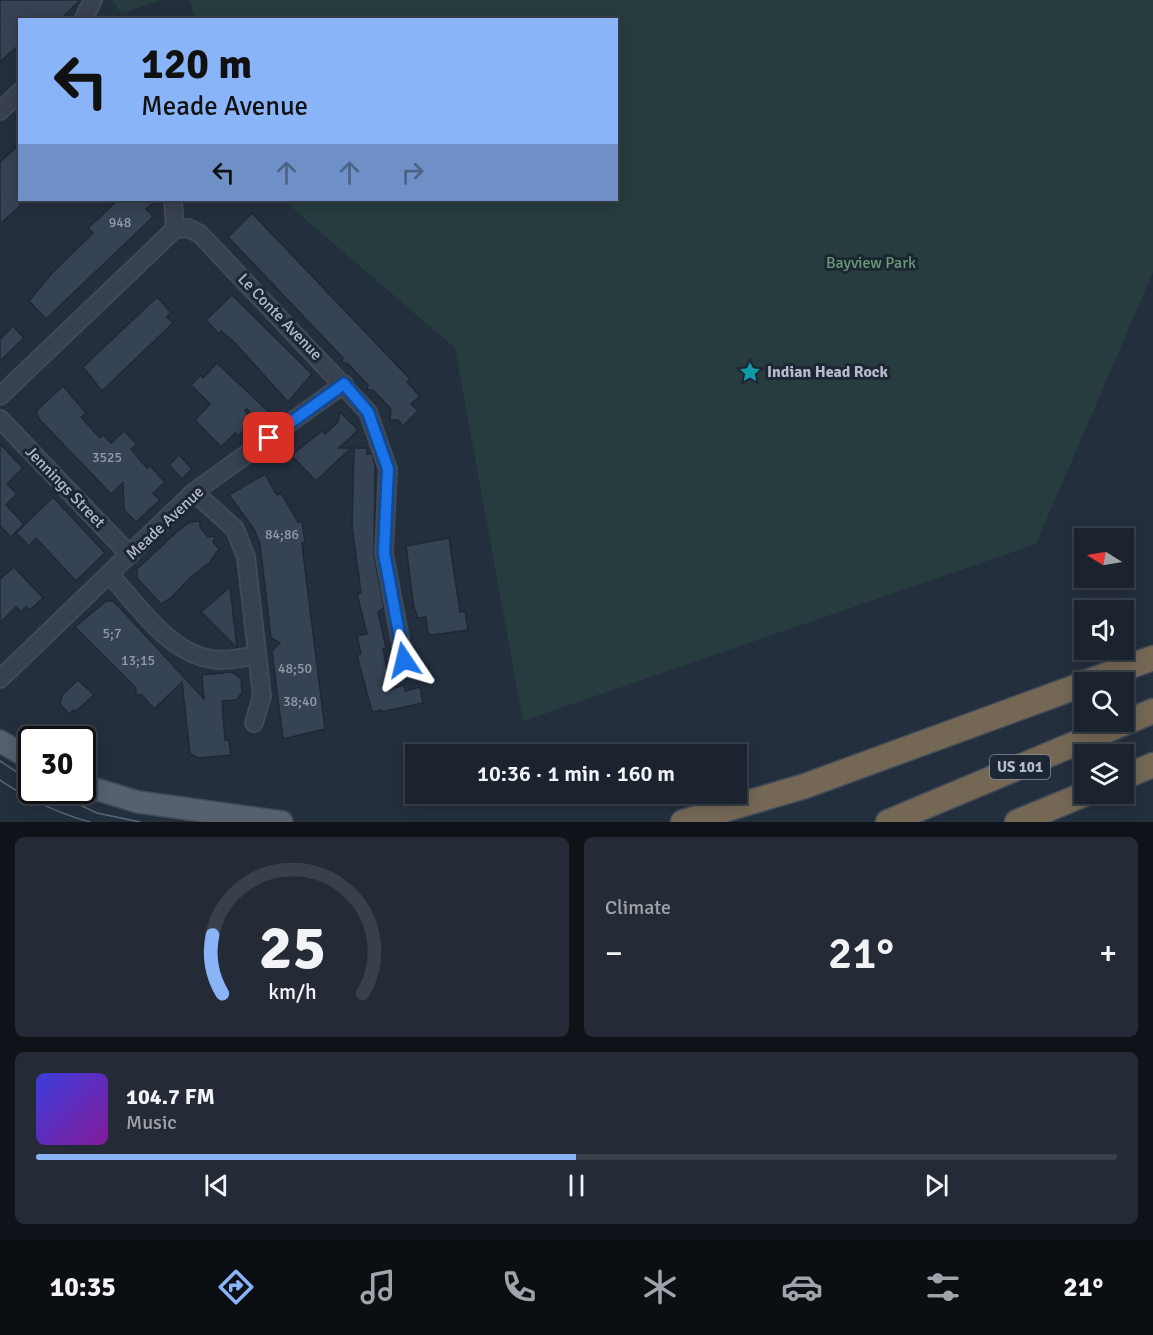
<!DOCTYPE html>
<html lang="en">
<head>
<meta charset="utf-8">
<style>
	:root { --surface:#1b232e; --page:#242b36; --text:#f1f3f6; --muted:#a0a4aa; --line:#39404a; --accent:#8ab4f8 }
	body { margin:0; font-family:Signika,sans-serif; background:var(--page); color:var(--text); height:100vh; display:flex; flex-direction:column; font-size:22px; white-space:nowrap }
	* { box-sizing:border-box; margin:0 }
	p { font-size:20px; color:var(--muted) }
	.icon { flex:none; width:33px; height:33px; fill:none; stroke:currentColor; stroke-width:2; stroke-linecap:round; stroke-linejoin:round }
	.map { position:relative; height:822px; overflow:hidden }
	.drawer { display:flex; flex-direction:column; gap:15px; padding:15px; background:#0f1319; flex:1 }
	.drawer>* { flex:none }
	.guide { position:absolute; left:18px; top:18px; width:600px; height:183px; border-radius:0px; box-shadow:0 3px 15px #0003,0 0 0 2px var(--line); background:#8ab4f8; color:#111; overflow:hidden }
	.needle { width:39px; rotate:281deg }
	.fabs { position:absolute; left:1074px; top:528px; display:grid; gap:12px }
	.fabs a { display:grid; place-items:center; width:60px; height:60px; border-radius:0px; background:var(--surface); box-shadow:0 3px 15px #0003,0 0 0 2px var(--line); font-size:30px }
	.speed { position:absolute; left:18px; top:726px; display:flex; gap:12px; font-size:30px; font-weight:700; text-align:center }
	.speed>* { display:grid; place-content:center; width:78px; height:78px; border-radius:50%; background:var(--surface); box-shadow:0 3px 15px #0003,0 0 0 2px var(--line); line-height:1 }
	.speed .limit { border:3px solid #111; border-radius:9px; background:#fff; color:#111 }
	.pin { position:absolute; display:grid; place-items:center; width:51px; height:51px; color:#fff; margin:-26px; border-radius:12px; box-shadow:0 3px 9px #0006 }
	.me { position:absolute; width:66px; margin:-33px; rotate:350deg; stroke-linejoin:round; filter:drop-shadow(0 0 4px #0008) }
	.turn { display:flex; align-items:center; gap:21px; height:126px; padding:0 24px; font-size:27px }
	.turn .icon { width:78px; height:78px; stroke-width:2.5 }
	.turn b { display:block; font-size:42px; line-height:51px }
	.lanes { display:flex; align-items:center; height:57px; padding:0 24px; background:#0003; justify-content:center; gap:30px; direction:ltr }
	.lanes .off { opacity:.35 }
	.big { font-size:45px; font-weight:600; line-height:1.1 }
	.drawer .card { flex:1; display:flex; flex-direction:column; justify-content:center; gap:9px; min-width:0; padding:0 21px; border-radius:9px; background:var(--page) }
	.drawer .dial { align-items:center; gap:0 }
	.dial svg { height:156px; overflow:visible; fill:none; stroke:var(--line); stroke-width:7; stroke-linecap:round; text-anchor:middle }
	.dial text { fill:var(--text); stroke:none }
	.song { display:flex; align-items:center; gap:18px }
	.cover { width:72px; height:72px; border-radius:9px; background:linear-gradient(135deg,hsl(240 70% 55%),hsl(290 70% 35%)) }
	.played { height:6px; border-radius:3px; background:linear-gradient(90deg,var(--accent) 50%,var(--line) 50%) }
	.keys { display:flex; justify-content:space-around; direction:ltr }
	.heat { display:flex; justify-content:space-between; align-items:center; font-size:33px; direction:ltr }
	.drawer .tiles { flex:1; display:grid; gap:15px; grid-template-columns:1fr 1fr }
	.card:last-child { grid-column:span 2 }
	.trip { position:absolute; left:405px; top:744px; width:342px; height:60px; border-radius:0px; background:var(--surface); box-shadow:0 3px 15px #0003,0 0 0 2px var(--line); font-weight:600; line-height:60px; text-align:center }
	.dock { display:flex; height:96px; justify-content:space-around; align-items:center; background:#0b0e12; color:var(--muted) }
	.dock .icon { width:42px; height:42px }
	.dock .on { color:var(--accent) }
	.dock b { font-size:27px; color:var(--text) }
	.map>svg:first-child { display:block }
	.park { fill:#263c3f }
	.building { fill:#364354; stroke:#1f2835; stroke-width:1.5 }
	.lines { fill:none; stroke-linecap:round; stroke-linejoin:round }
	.minor-casing { stroke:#414a57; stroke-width:20 }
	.major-casing { stroke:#414a57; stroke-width:24 }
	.highway-casing { stroke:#434c59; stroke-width:27 }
	.minor { stroke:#38414e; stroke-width:16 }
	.major { stroke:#56606e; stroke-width:21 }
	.highway { stroke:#746855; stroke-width:24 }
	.tram { stroke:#5a6575; stroke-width:1.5 }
	.route-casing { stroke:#114b97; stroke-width:15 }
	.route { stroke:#1a73e8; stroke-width:10 }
	.labels { text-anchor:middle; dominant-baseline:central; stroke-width:6; stroke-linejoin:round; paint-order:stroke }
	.number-label { font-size:14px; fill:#929caa }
	.shield { fill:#1d2633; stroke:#878f9c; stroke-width:1.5 }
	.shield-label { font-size:15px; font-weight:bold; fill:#b4bcc9 }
	.park-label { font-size:16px; fill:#6b9a76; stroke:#1d2633 }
	.street-label { font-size:16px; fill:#b4bcc9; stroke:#1d2633 }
	.poi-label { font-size:16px; font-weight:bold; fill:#b4bcc9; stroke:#1d2633; text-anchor:start }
</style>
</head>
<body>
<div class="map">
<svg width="1153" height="822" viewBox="0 0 1153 822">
	<rect width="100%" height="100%" fill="#242f3e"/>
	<!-- park -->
	<g class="park">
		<polygon points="112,0 160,0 122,14"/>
		<polygon points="189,0 1153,0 1153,272 1036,544 523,721 455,348 283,200 616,200 616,20 196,20"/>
	</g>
	<!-- building -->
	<g class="building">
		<polygon points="0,0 80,0 60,20 20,20 20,44 0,62"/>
		<polygon points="20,144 20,206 0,224 0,162"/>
		<polygon points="118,200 157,200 146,209 153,216 150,220 46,319 29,301 53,272 93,233 88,228"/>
		<polygon points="252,213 410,379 407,382 420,396 411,404 418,411 403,426 398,420 390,420 391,409 373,390 367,390 368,385 347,363 342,363 343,358 228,237"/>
		<polygon points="232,295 312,374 288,402 235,343 221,331 219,334 206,320"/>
		<polygon points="157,297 171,312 167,317 173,323 102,391 83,367"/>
		<polygon points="13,326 24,338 0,361 0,339"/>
		<polygon points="217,363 269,412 259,421 247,409 245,410 252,423 238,436 235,433 221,447 195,420 210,404 191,385 201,375 203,378"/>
		<polygon points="63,386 86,413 81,417 100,438 103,435 111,443 124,431 137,444 131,449 147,468 150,466 165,482 153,493 160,500 136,522 124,510 123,483 111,494 39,419 36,411"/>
		<polygon points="340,412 358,430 339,448 351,448 316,481 293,457 294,453 322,431 325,434 338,422"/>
		<polygon points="0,444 23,468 7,484 17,494 6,505 24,524 11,537 0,526"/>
		<polygon points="354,448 367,448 367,454 372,454 375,464 374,555 384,608 378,612 386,648 383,649 391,689 404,685 405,691 420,687 423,703 381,712 381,710 372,712 357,655 361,654 357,636 367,634 357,594 361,593 352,526"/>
		<polygon points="179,455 192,469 182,479 169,465"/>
		<polygon points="265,474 277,495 281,493 298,522 302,522 305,542 302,543 304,561 325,729 283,739 272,651 280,643 271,638 260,544 254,529 229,495"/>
		<polygon points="53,497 105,553 76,581 36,538 29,546 16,533"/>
		<polygon points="200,521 200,527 208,537 215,536 213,542 219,549 210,562 191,577 171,598 161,604 137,578 137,569 180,529 190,522"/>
		<polygon points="449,538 460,612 465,611 468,630 432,635 428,633 426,617 418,618 414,608 406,546"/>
		<polygon points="14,567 43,598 30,610 26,607 21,612 16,607 0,623 0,579"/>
		<polygon points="230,587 237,648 201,612"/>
		<polygon points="106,601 113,601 120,608 204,699 202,675 232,672 241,679 242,693 236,700 222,701 225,740 229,740 231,755 199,758 190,754 182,682 154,709 141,694 136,695 136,688 75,627"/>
		<polygon points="78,680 94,695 75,712 74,710 69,714 60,704 62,695"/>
	</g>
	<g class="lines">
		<defs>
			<g id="minor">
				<polyline points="83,20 93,0"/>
				<polyline points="0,111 20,92"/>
				<polyline points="173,200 175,229"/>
				<polyline points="0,396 175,229 188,228 200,234 368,412 388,469 384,553 404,660"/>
				<polyline points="0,419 130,555"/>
				<polyline points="194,492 235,529 246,557 262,696 254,723"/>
				<path d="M110,575C138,605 168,652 211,659C225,662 243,657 257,655"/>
				<polyline points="0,679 194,492 344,384"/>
			</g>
			<g id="major">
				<polyline points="0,741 32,760"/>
				<polyline points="82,785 138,802 282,822"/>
			</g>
			<g id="highway">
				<polyline points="1087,682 1153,658"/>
				<polyline points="1124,777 1153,765"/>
				<polyline points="683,822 805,786 1084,684"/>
				<polyline points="888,822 1153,711"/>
				<polyline points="1017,822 1085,794"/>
			</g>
		</defs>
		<!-- minor casing -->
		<use href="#minor" class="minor-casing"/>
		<!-- major casing -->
		<use href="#major" class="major-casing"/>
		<!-- highway casing -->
		<use href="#highway" class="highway-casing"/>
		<!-- minor -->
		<use href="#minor" class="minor"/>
		<!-- major -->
		<use href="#major" class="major"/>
		<!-- highway -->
		<use href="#highway" class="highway"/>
		<!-- tram -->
		<g class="tram">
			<polyline points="0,761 32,782"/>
			<path d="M0,780C28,799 58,813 90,822"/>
			<polyline points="48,790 97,813 140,822"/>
		</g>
	</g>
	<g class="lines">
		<defs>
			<polyline id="route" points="269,438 344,384 368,412 388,469 384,553 404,660"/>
		</defs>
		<!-- route casing -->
		<use href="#route" class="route-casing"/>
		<!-- route -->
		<use href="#route" class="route"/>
	</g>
	<!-- icons -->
	<defs>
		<symbol id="sight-bare" viewBox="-9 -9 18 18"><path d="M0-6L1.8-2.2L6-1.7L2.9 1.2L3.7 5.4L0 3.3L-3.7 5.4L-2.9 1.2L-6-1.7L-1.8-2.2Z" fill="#0f9aa8" stroke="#1d2633" stroke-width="2.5" paint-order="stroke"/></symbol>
	</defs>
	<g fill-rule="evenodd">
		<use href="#sight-bare" x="735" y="357" width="30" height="30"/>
	</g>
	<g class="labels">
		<!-- number labels -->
		<g class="number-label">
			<text x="120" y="222">948</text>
			<text x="107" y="457">3525</text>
			<text x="282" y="534">84;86</text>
			<text x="112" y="633">5;7</text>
			<text x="138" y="660">13;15</text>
			<text x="295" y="668">48;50</text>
			<text x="300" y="701">38;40</text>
		</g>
		<!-- shield labels -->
		<rect class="shield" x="990" y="755" width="60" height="24" rx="4.5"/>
		<g class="shield-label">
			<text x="1020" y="767">US 101</text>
		</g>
		<!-- park labels -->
		<g class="park-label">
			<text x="871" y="263">Bayview Park</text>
		</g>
		<!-- street labels -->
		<g class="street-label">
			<text transform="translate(280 317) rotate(46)">Le Conte Avenue</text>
			<text transform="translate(65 487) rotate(46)">Jennings Street</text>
			<text transform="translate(165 523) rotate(-43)">Meade Avenue</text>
		</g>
		<!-- poi labels -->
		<g class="poi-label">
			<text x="767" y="372">Indian Head Rock</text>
		</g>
	</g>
</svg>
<div class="fabs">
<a><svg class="needle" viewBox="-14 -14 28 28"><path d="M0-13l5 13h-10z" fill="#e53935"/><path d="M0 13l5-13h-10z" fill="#a0a4aa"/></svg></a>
<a><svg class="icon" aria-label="sound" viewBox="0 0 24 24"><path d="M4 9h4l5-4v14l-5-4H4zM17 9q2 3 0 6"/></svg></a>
<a><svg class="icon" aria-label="search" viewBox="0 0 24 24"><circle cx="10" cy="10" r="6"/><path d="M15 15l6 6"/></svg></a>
<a><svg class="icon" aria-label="layers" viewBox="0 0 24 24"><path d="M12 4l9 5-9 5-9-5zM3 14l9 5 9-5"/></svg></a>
</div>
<div class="speed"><div class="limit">30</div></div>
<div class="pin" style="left:269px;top:438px;background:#d93025"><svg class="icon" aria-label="arrive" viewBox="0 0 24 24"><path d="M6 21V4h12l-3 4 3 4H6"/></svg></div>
<svg class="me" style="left:404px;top:660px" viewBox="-20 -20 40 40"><path d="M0-17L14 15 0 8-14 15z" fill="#1a73e8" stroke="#fff" stroke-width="4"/></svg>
<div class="trip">10:36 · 1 min · 160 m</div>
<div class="guide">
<div class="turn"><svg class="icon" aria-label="left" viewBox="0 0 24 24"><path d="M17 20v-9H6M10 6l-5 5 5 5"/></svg><div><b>120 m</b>Meade Avenue</div></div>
<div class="lanes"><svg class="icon" aria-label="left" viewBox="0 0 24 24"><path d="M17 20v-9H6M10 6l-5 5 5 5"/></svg><svg class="icon off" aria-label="ahead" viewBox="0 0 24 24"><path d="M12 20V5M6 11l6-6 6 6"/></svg><svg class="icon off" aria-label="ahead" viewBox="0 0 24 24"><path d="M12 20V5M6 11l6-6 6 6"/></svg><svg class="icon off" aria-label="right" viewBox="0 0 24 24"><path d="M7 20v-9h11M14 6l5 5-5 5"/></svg></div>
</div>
</div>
<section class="drawer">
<div class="tiles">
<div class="card dial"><svg viewBox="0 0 100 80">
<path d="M14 69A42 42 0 1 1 86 69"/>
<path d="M14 69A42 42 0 0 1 9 39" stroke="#8ab4f8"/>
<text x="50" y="56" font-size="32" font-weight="700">25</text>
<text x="50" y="72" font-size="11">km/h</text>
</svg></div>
<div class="card"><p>Climate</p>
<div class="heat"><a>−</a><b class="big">21°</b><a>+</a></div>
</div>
<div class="card">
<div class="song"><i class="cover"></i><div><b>104.7 FM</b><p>Music</p></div></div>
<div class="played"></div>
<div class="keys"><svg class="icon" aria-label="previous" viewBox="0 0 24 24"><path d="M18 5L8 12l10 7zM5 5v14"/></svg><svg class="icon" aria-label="pause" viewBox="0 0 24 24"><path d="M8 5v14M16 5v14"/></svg><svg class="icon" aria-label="next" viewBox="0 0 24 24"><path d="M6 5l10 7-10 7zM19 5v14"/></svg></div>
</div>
</div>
</section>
<nav class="dock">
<b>10:35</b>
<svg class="icon on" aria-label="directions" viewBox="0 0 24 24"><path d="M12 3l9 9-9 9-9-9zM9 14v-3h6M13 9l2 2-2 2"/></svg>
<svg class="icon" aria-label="music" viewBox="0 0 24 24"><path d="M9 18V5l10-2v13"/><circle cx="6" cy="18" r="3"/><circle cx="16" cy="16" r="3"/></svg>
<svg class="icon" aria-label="phone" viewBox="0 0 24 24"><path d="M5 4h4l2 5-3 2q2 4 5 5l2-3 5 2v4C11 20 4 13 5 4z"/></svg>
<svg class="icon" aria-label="climate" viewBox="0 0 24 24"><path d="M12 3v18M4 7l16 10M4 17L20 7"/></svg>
<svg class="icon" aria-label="car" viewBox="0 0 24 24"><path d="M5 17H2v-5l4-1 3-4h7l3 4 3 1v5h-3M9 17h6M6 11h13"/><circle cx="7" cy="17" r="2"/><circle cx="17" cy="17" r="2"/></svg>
<svg class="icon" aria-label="filters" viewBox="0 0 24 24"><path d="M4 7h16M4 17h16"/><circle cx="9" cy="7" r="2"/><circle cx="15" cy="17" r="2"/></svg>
<b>21°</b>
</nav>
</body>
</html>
